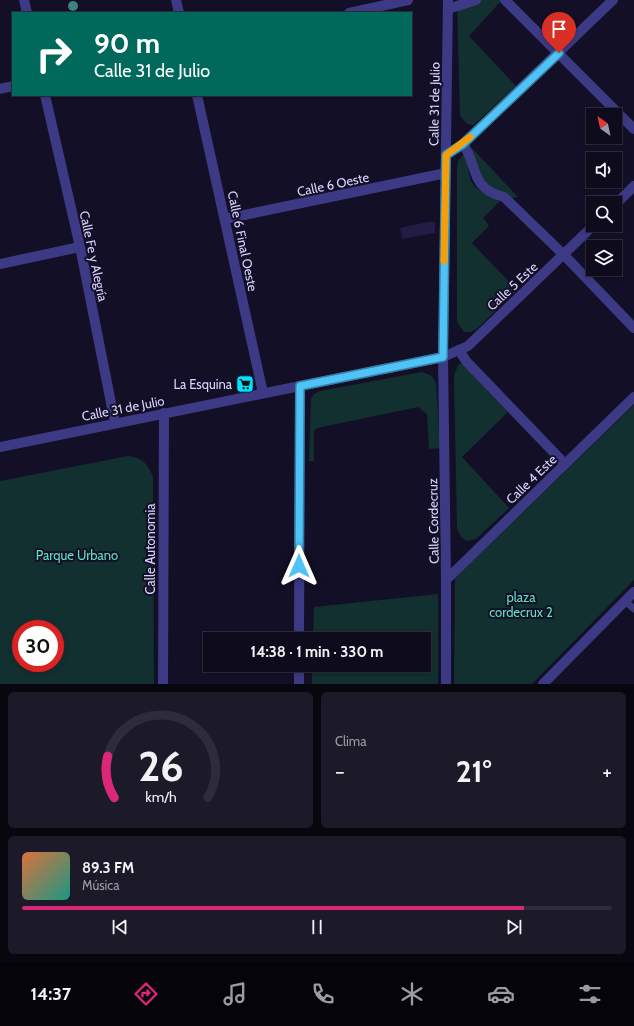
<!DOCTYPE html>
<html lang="es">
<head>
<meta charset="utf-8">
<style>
	:root { --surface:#0e0b1c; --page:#1c1929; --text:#f1f3f6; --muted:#9b9ba3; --line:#2e2b3b; --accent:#db2777 }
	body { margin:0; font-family:Cabin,sans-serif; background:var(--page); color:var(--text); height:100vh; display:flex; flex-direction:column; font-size:15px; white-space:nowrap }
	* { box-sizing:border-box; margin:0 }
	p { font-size:13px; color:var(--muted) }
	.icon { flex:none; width:22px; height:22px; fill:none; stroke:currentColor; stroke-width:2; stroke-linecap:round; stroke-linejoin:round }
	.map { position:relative; height:684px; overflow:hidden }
	.sheet { display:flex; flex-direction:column; gap:8px; padding:8px; background:#08060f; flex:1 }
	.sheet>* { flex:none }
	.hud { position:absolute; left:12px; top:12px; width:400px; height:84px; border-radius:0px; box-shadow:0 2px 6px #0003,0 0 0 1px var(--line); background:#00695c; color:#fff; overflow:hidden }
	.needle { width:26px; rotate:327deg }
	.buttons { position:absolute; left:586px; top:108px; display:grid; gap:8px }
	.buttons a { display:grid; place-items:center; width:36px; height:36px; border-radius:0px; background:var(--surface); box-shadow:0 2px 6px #0003,0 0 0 1px var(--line); font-size:20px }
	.speed { position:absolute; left:12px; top:620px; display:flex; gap:8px; font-size:20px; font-weight:700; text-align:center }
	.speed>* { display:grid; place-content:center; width:52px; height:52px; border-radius:50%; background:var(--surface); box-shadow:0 2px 6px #0003,0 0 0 1px var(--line); line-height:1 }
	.speed .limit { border:6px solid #d22; background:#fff; color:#111 }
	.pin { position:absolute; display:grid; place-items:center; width:34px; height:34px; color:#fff; margin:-41px -17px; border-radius:50% 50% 50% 0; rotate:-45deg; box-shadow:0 0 4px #0007 }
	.pin .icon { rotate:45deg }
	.me { position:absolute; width:44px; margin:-22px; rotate:0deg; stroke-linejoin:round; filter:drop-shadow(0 0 3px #0008) }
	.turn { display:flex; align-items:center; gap:14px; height:84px; padding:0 16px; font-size:18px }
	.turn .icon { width:52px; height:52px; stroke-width:2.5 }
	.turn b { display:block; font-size:28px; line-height:34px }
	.big { font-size:30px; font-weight:700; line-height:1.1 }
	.sheet .tile { flex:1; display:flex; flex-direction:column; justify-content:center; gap:6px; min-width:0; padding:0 14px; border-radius:6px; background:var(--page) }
	.sheet .dial { align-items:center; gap:0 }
	.dial svg { height:104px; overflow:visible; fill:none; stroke:var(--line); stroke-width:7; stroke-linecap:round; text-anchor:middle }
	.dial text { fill:var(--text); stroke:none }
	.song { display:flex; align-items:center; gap:12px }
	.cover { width:48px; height:48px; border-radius:6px; background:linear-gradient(135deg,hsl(20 70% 55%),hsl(170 70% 35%)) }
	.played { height:4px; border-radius:2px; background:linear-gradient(90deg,var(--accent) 85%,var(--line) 85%) }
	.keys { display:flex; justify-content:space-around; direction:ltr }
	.heat { display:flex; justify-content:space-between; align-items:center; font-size:22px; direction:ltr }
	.sheet .tiles { flex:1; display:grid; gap:8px; grid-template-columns:1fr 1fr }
	.tile:last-child { grid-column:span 2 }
	.trip { position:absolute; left:203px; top:632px; width:228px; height:40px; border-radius:0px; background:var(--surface); box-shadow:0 2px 6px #0003,0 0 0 1px var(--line); font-weight:700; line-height:40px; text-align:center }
	.tab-bar { display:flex; height:64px; justify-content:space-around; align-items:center; background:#06040b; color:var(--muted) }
	.tab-bar .icon { width:28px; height:28px }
	.tab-bar .current { color:var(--accent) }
	.tab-bar b { font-size:18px; color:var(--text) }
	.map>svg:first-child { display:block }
	.green { fill:#12302f; fill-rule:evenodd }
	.building { fill:#241b47 }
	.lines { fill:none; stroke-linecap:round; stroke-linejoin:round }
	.service { stroke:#3d3a85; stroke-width:7 }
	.pedestrian { stroke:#3d3a85; stroke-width:10 }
	.minor { stroke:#3d3a85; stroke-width:10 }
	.tree { fill:#3d827b }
	.route-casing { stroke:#337fa1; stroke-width:10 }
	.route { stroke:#4fc3f7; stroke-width:7 }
	.slow { stroke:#f59e0b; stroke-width:7 }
	.labels { text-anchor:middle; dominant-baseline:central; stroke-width:4; stroke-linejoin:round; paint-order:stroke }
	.street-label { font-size:13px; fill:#d9d4ff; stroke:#130f26 }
	.poi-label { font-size:13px; fill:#d9d4ff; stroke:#130f26; text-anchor:end }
	.park-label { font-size:13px; fill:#5fe0c0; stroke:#130f26 }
</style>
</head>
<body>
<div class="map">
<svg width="634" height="684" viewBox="0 0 634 684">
	<rect width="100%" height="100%" fill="#130f26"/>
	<!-- green -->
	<g class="green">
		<polygon points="457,0 502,0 469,36 516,86 478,121 473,125 467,124 460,116"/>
		<polygon points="472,148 518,197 512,198 484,183 471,150"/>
		<path d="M464,154C469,162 468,173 471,181C476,191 491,197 500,201L483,218L489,226L472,243L517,290L478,328L471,332H464L457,322V168L458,161Z"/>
		<polygon points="462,363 508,412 462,457 509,508 476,539 467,541 461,537 457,528 454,376 458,365"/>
		<polygon points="422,372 432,376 436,383 440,448 429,449 427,414 418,407 317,428 314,431 314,461 309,461 311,399 314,394 320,391"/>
		<polygon points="634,405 634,580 532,684 454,684 455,578"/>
		<path d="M128,456C142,457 148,464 153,477L154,684H0V481ZM21,629H55V663H21Z"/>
		<polygon points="438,594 438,684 312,684 312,665 424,665 424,639 313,639 314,607"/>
	</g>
	<!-- building -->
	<polygon class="building" points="428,222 435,222 435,233 402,239 400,228"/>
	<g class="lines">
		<!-- service -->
		<polyline class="service" points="625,601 634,609"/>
		<!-- pedestrian -->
		<g class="pedestrian">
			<polyline points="564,255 634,328"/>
			<polyline points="459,350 466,361 565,464"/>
		</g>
		<!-- minor -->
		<g class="minor">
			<polyline points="24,0 27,13"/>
			<polyline points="176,0 179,13"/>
			<polyline points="505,0 634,129"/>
			<polyline points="448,9 476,0"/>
			<polyline points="349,13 408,0"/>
			<polyline points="0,89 13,86"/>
			<polyline points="45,95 80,247 115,423"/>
			<polyline points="197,95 263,393"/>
			<path d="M463,144C479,167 469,188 504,197L564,255"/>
			<polyline points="446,155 463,144 613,0"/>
			<polyline points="615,205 634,186"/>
			<polyline points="225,219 446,173"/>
			<polyline points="0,264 80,247"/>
			<polyline points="0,447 443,357 468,346 594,225"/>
			<polyline points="446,580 634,397"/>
			<polyline points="299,639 300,386"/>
			<polyline points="163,684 164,413"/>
			<polyline points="299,684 299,665"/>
			<polyline points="446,684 446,580 443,357 448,0"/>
			<polyline points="543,684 634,592"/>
		</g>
	</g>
	<!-- trees -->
	<circle class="tree" cx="73" cy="6" r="5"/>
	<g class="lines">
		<defs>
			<polyline id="route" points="299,566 300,386 443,357 446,155 463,144 559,53"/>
		</defs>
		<!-- route casing -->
		<use href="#route" class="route-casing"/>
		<!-- route -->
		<use href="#route" class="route"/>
		<!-- slow -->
		<polyline class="slow" points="444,261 446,155 470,137"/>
	</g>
	<!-- icons -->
	<defs>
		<symbol id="supermarket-square" viewBox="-11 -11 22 22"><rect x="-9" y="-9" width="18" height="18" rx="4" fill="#00e5ff" stroke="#130f26"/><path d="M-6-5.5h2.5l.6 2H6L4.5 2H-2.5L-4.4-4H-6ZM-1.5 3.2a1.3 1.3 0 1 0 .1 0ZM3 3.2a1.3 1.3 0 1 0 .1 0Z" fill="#111"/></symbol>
	</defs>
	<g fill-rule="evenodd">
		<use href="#supermarket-square" x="235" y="374" width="20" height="20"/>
	</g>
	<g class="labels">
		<!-- street labels -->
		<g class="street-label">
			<text transform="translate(434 104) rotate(-89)">Calle 31 de Julio</text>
			<text transform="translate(333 184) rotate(-12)">Calle 6 Oeste</text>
			<text transform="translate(243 241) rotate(78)">Calle 6 Final Oeste</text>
			<text transform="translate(94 256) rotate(78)">Calle Fe y Alegría</text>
			<text transform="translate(512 286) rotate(-43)">Calle 5 Este</text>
			<text transform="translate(123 408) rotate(-11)">Calle 31 de Julio</text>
			<text transform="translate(531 479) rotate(-44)">Calle 4 Este</text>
			<text transform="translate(433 521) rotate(-91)">Calle Cordecruz</text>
			<text transform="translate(150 549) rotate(-90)">Calle Autonomia</text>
		</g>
		<!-- poi labels -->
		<g class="poi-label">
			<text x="232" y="384">La Esquina</text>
		</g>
		<!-- park labels -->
		<g class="park-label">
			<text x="77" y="555">Parque Urbano</text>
			<text x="521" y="597">plaza<tspan x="521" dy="15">cordecrux 2</tspan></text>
		</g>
	</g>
</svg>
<div class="buttons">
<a><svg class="needle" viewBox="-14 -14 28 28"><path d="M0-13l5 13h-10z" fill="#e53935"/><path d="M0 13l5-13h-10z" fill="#9b9ba3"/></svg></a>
<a><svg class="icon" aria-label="sound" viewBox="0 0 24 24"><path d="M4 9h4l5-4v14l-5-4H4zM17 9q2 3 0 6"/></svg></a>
<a><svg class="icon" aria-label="search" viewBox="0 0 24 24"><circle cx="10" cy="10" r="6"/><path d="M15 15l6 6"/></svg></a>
<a><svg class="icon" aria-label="layers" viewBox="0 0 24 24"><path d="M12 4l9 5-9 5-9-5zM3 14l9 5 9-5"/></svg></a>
</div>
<div class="speed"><div class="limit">30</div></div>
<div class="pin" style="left:559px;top:53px;background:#d93025"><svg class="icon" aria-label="arrive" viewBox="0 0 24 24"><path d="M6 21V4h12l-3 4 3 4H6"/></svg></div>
<svg class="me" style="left:299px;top:566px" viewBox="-20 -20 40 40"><path d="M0-17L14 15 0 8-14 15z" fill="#4fc3f7" stroke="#fff" stroke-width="4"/></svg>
<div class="trip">14:38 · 1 min · 330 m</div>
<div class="hud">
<div class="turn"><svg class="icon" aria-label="right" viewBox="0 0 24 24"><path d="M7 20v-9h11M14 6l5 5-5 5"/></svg><div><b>90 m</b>Calle 31 de Julio</div></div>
</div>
</div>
<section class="sheet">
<div class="tiles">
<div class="tile dial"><svg viewBox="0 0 100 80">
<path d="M14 69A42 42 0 1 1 86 69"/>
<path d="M14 69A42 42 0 0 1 9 37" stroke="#db2777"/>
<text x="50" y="56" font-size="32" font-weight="700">26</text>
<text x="50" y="72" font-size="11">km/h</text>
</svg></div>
<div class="tile"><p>Clima</p>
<div class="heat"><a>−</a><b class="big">21°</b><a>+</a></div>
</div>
<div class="tile">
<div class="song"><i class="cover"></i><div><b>89.3 FM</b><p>Música</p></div></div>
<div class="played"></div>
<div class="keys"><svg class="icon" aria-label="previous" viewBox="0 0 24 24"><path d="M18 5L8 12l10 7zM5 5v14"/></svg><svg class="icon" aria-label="pause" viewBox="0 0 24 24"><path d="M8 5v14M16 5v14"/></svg><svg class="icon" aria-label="next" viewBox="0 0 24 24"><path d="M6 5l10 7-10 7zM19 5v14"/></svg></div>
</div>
</div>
</section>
<nav class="tab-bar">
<b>14:37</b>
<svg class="icon current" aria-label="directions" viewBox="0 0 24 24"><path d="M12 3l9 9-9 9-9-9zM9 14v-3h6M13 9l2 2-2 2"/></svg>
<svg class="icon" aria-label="music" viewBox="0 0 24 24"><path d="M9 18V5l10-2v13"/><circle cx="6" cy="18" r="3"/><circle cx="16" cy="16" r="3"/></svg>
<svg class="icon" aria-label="phone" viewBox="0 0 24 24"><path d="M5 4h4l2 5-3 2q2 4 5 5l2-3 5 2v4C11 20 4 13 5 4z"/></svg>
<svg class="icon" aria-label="climate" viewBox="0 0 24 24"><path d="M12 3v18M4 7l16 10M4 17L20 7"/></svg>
<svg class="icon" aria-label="car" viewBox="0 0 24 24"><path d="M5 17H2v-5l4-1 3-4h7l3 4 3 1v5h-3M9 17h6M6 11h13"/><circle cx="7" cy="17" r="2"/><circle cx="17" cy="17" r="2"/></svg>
<svg class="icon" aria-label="filters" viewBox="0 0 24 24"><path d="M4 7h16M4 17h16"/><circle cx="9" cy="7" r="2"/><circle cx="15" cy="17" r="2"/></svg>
</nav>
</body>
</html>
